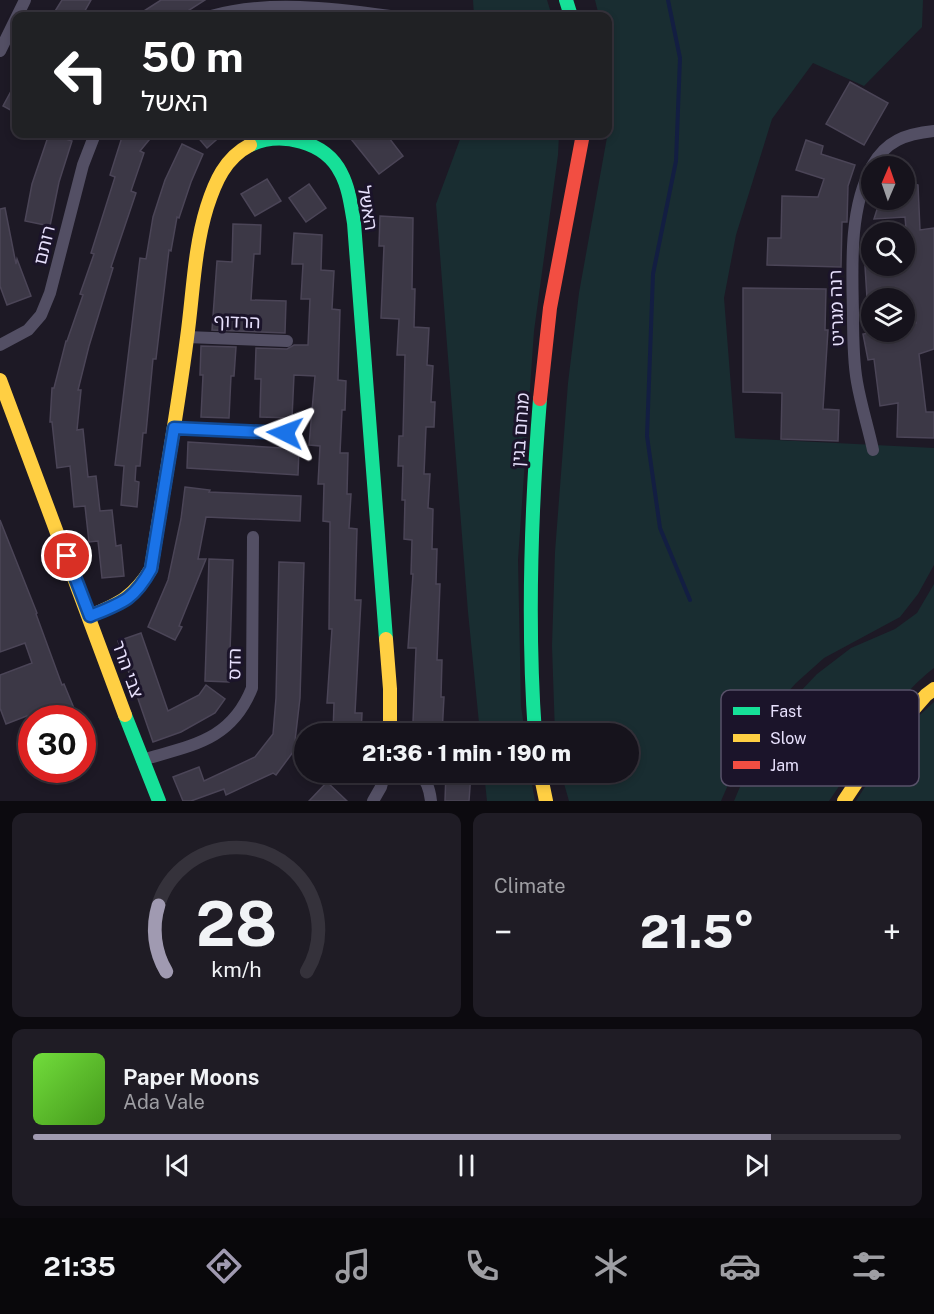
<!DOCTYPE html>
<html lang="en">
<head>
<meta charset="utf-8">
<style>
	:root { --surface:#16131c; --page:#1f1c25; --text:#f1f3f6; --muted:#9e9ea3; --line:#35323b; --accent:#a09ab1 }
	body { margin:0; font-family:"Public Sans","Noto Sans Hebrew",sans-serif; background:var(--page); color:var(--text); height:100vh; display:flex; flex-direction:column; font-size:22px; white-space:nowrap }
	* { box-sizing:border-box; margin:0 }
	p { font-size:20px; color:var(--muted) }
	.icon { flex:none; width:33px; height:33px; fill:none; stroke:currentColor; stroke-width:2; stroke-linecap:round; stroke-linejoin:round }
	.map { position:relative; height:801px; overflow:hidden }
	.panel { display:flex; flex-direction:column; gap:12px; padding:12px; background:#0c0a0f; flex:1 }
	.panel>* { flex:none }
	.hud { position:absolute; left:12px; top:12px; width:600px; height:126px; border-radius:12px; box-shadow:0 3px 9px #0003,0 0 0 2px var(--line); background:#202124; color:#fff; overflow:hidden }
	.needle { width:39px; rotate:2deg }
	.tools { position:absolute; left:861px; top:156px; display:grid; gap:12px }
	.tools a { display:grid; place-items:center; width:54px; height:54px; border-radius:50%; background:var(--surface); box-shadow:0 3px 9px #0003,0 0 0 2px var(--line); font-size:30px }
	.speed { position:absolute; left:18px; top:705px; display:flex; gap:12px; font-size:30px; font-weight:700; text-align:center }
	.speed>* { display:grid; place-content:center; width:78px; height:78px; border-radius:50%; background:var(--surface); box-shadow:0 3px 9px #0003,0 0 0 2px var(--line); line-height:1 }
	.speed .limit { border:9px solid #d22; background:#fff; color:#111 }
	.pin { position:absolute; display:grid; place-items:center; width:51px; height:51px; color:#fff; margin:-26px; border:3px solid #fff; border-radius:50%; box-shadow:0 2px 6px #0007 }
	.me { position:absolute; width:66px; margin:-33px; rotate:273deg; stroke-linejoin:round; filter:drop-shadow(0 0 4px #0008) }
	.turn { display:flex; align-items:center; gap:21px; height:126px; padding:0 30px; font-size:27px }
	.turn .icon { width:78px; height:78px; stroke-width:2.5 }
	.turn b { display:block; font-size:42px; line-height:51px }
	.big { font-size:45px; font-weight:800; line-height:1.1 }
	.panel .card { flex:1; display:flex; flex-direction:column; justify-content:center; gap:9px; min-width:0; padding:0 21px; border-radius:12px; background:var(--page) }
	.panel .dial { align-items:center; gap:0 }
	.dial svg { height:156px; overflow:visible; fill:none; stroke:var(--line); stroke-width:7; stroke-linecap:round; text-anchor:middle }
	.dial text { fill:var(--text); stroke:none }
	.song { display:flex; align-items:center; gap:18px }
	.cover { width:72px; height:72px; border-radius:9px; background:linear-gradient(135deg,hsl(100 70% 55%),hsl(100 70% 35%)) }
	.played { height:6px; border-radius:3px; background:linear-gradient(90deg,var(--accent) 85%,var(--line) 85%) }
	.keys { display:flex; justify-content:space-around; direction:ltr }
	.heat { display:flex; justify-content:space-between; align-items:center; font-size:33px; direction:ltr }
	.panel .tiles { flex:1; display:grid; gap:12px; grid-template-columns:1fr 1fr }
	.card:last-child { grid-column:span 2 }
	.trip { position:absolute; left:294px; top:723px; width:345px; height:60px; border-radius:30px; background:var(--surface); box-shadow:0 3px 9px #0003,0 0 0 2px var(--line); font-weight:800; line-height:60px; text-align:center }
	.tabs { display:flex; height:96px; justify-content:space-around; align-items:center; background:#09080b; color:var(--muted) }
	.tabs .icon { width:42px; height:42px }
	.tabs .current { color:var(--accent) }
	.tabs b { font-size:27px; color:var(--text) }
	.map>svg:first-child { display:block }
	.green { fill:#192d31 }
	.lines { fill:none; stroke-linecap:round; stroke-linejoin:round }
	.stream { stroke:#131e42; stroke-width:4 }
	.building { fill:#3c3846; stroke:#4b4557; stroke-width:1.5 }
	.street { stroke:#534f64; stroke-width:12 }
	.fast { stroke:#16e098; stroke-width:14 }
	.slow { stroke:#ffcf43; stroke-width:14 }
	.jam { stroke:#f24e42; stroke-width:14 }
	.route-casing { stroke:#114b97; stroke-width:15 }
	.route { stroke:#1a73e8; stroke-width:10 }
	.labels { text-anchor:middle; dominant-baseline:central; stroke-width:6; stroke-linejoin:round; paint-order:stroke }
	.street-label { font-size:18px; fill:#e7e0fc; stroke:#1b142a }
	.key { fill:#1b142a; stroke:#585169; stroke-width:1.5 }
	.key-label { font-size:16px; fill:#e7e0fc }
</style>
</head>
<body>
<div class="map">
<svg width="934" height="801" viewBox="0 0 934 801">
	<rect width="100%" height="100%" fill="#1d1925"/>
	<!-- green -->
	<g class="green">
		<polygon points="473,0 547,0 552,16 474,16"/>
		<polygon points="595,0 923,0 922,27 864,86 813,63 772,119 736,235 724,298 735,438 934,448 934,565 918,594 900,617 824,658 796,683 759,724 738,762 721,801 569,801 561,773 628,772 628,734 555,734 552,646 555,552 568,383 579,293 611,115 608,16 599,16"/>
		<polygon points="462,134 559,134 558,155 534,331 518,560 521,706 525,733 480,733 468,612 436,204"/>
		<path d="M934,584V668C892,700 860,757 829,801H734L750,763L778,715L817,674L851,648L895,629L917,613Z"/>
		<polygon points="934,702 934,801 856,801 897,736"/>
		<polygon points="484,773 530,773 535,801 487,801"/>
	</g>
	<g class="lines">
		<!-- stream -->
		<polyline class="stream" points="668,0 680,58 676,161 653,274 647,436 660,528 690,600"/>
	</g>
	<!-- building -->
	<g class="building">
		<polygon points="62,0 91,0 82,16 52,16"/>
		<polygon points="161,0 205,0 180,16 136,16"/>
		<polygon points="16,82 16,113 3,106"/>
		<polygon points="850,82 888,103 864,145 826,124"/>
		<polygon points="49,134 72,141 59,182 50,226 25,221 32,184"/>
		<polygon points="123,134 154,134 140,151 144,153 131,191 136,193 111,267 113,268 89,346 78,390 81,390 77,430 83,429 88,477 96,476 100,511 112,510 116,546 121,545 124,576 102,578 98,541 89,542 85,506 74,507 70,466 57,468 52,422 50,422 52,388 54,388 66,341 67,341 83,295 80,294 94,254 91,253 115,177 110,175"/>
		<polygon points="195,134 223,134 207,148"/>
		<polygon points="347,134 386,134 403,156 379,174"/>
		<polygon points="806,140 823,146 821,154 855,165 848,186 847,222 842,222 841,267 767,265 768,238 781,238 782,196 818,197 824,179 796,170"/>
		<polygon points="182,144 203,154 191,182 179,218 177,217 171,251 169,250 156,359 153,359 146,433 143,433 140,466 136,466 135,481 139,482 137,507 121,505 124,466 115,465 140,258 146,259 153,217 165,180"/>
		<polygon points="267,179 281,201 255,216 241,194"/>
		<polygon points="904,181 918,185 920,230 934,228 934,349 919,354 926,412 934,412 934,438 897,437 898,403 880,406 874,359 868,360 863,334 875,332 904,332 904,325 916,323 908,298 867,298 865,266 909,266 905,217 874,219 880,200 904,200"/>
		<polygon points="309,184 326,208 306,222 289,198"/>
		<polygon points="5,208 16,264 17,259 31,296 7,305 0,286 0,209"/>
		<polygon points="380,216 413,218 412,289 415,289 414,327 429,328 427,365 433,366 431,402 435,402 434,427 426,427 424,474 430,474 428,508 433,509 432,549 437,549 436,584 440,584 437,660 442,660 441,697 444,697 442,734 419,734 420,722 413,722 416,648 408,648 413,574 411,574 412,540 404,539 405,500 402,500 403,466 398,466 399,436 403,436 405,355 397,355 399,319 381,318 384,246 379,246"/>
		<polygon points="233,224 261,225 260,254 254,254 251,300 286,301 285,333 212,330 217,261 232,262"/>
		<polygon points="294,233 322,235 321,270 334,271 332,309 340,310 338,380 346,381 345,410 342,410 340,453 348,453 347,494 351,494 349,528 357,529 355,600 361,600 355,713 362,713 361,734 333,734 334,703 327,703 332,629 329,629 330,522 323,521 324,484 318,484 320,446 309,445 315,376 294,375 292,418 260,417 261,379 255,379 256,348 287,349 294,345 308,345 310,299 301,299 303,264 292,264"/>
		<polygon points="743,288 826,289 825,330 828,330 823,409 839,410 838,441 781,439 782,393 743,392"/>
		<polygon points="201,346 236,347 234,376 231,376 229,418 201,417 203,375 200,375"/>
		<polygon points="188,442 299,449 298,475 187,468"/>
		<polygon points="185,487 210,490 209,492 301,496 300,521 206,517 198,559 206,559 179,626 182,627 175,640 148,627 168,580 181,519"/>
		<polygon points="0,520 37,613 36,614 62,685 64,684 78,718 54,718 50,707 6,724 0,708 0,675 32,663 25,643 0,652"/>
		<polygon points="209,559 233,560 229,682 205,681"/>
		<polygon points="279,562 304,563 300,698 295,741 299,744 276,775 273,773 226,795 224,789 191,801 183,801 173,777 199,767 204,781 255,757 273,734 276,698"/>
		<polygon points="141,633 168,711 199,695 206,685 225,699 215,713 181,732 153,742 118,641"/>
		<polygon points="446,772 471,773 469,801 445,801"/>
		<polygon points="327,782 347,801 309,801"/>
	</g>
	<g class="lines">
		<!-- street -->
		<g class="street">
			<path d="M211,16C267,0 333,8 390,16"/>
			<polyline points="0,51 25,0"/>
			<path d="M872,166C886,141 905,134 934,131"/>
			<path d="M872,167C849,207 852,268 853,313C853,335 853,360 857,382C861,405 868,427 873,450"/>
			<polyline points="187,337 287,341"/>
			<polyline points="0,345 28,330 41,315 50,293 83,165 95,134"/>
			<polyline points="174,428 285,433"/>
			<path d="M142,760C192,745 231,741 252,688L253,537"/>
			<path d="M418,772C426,779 430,791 431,801"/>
			<polyline points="373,801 381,787 385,772"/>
		</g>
		<!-- fast -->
		<g class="fast">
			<polyline points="566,0 571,16"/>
			<path d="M250,145C281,131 325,141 341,173C349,188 351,206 354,223L386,639"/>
			<polyline points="125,715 159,801"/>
			<path d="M535,734C527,623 531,510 540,399"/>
		</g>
		<!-- slow -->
		<g class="slow">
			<polyline points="0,380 125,715"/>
			<path d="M90,616C119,604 134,597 151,569C163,492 177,415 187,338C193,295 194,249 207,207C215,182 225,158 250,145"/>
			<polyline points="386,639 390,689 390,734"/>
			<polyline points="540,772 546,801"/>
			<polyline points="844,801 878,750 926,695 934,689"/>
		</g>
		<!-- jam -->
		<polyline class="jam" points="540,399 550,308 583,134"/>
	</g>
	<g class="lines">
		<defs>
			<path id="route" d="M67,556L90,616C122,603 134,600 151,569L174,428L285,433"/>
		</defs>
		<!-- route casing -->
		<use href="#route" class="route-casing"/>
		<!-- route -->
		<use href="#route" class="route"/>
	</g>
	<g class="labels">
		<!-- street labels -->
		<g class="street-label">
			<text transform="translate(368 208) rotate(80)">האשל</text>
			<text transform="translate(44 245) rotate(-76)">רותם</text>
			<text transform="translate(836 308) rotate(-92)">רנה מגריט</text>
			<text transform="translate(237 321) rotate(2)">הרדוף</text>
			<text transform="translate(520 430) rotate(-86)">מנחם בגין</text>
			<text transform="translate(234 664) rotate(-89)">הדס</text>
			<text transform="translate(128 669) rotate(70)">צבי הרר</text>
		</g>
	</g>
	<!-- legend -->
	<rect x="721" y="690" width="198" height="96" rx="9" class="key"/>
	<rect x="733" y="707" width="27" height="8" fill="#16e098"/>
	<rect x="733" y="734" width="27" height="8" fill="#ffcf43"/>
	<rect x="733" y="761" width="27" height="8" fill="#f24e42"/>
	<g class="key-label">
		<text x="770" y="717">Fast</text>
		<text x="770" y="744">Slow</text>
		<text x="770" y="771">Jam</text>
	</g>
</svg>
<div class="tools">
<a><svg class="needle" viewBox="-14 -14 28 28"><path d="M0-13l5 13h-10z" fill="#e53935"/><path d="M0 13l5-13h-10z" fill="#9e9ea3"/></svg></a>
<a><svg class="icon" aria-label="search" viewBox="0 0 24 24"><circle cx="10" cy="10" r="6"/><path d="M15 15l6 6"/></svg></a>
<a><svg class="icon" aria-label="layers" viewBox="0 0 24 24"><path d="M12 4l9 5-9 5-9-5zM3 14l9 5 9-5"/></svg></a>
</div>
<div class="speed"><div class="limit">30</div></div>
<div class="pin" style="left:67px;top:556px;background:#d93025"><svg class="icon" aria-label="arrive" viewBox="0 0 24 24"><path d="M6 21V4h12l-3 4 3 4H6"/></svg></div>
<svg class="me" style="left:285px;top:433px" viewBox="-20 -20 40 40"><path d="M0-17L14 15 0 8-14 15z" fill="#1a73e8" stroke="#fff" stroke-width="4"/></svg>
<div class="trip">21:36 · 1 min · 190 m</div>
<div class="hud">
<div class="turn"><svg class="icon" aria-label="left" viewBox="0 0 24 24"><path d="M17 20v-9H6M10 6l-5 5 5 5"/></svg><div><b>50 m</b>האשל</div></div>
</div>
</div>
<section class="panel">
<div class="tiles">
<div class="card dial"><svg viewBox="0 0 100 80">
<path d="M14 69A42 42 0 1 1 86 69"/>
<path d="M14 69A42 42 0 0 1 10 35" stroke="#a09ab1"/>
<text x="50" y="56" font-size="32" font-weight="700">28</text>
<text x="50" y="72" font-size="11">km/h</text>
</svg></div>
<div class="card"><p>Climate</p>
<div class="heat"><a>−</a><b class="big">21.5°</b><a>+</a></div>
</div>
<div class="card">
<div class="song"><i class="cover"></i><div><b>Paper Moons</b><p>Ada Vale</p></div></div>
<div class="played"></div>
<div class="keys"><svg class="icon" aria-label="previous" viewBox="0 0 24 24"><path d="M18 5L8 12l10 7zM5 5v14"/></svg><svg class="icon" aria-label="pause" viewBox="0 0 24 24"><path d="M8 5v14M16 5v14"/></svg><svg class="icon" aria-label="next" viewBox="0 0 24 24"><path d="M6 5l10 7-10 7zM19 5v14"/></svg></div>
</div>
</div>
</section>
<nav class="tabs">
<b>21:35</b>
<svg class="icon current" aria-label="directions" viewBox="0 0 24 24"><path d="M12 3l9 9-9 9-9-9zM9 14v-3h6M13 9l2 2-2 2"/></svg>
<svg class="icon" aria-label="music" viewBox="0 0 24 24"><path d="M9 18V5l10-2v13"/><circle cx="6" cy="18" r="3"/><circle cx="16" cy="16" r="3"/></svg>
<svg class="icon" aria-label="phone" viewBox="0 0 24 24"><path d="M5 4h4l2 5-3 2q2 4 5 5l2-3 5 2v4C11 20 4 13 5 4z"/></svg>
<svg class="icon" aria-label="climate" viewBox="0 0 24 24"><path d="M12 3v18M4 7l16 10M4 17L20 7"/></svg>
<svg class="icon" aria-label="car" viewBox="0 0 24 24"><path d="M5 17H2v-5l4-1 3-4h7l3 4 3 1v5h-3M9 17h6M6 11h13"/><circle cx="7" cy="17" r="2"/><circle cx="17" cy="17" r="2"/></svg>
<svg class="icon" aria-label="filters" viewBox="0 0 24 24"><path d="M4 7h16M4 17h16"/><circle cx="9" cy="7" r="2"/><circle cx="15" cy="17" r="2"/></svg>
</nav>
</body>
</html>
